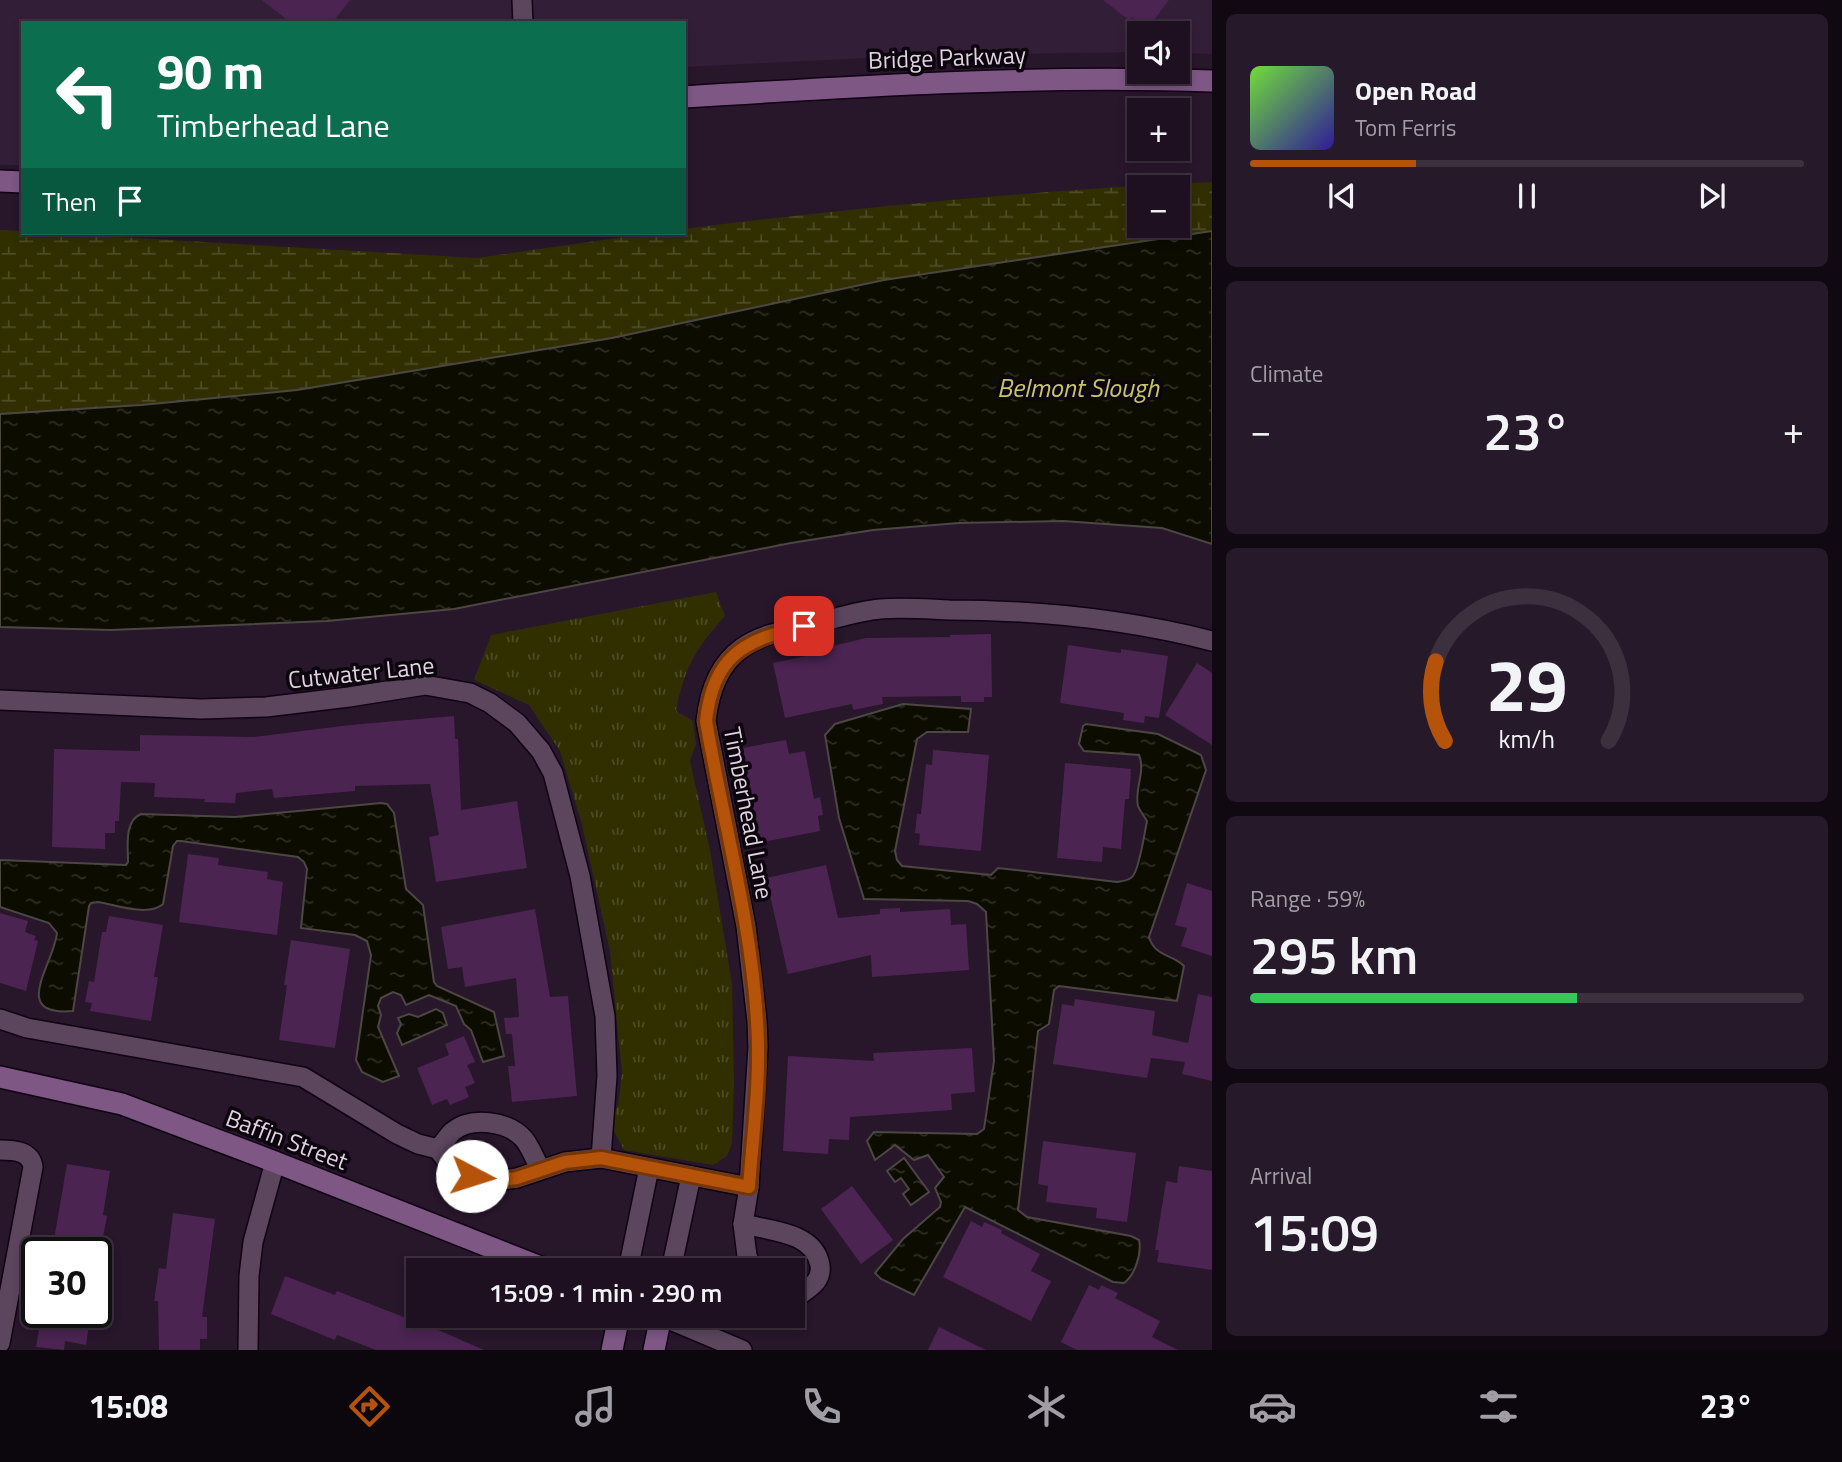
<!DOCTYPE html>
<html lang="en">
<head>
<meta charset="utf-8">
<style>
	:root { --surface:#1e1020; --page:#261929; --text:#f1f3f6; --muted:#a19da5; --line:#3c303e; --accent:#b45309 }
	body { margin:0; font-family:"Titillium Web",sans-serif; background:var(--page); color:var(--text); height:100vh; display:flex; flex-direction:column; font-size:26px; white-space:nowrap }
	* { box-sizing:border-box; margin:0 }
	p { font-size:23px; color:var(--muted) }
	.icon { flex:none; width:38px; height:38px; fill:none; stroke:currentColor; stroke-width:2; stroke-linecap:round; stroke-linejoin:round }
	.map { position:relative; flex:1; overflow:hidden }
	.panel { display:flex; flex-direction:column; gap:14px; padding:14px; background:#100912; width:630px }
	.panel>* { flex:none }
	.banner { position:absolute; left:21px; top:21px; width:665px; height:214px; border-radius:0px; box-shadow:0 4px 10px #0003,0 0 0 2px var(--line); background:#0b6e4f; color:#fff; overflow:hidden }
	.fabs { position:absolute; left:1127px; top:21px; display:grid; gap:14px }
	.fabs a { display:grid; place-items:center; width:63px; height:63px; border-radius:0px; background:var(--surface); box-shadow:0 4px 10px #0003,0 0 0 2px var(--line); font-size:35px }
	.speed { position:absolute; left:21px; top:1237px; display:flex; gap:14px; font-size:35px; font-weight:700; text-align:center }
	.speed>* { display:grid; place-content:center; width:91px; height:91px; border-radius:50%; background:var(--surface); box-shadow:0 4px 10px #0003,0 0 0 2px var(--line); line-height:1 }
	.speed .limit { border:4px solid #111; border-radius:10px; background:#fff; color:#111 }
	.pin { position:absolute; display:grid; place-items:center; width:60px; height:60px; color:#fff; margin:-30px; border-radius:14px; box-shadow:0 4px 10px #0006 }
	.me { position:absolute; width:77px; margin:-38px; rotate:95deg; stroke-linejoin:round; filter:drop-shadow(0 0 5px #0008) }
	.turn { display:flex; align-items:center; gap:24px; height:147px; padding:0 21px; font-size:32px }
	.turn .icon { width:91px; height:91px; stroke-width:2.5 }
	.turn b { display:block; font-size:49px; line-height:60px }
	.then { display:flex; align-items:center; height:66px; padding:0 21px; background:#0003; gap:14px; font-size:26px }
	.big { font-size:52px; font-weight:600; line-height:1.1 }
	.panel .tile { flex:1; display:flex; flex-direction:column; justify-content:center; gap:10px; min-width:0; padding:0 24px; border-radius:10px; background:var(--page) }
	.panel .dial { align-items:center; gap:0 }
	.dial svg { height:182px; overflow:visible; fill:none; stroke:var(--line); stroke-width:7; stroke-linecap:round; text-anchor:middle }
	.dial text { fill:var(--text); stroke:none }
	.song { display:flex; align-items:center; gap:21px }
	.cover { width:84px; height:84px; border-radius:10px; background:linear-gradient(135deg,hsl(100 70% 55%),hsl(250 70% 35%)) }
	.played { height:7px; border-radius:4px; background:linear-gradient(90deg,var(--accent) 30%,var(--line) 30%) }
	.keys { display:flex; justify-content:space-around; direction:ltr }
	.heat { display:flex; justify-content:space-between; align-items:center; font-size:38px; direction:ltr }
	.charge { height:10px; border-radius:5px; background:linear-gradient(90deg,#34c759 59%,var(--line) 0) }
	.trip { position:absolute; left:406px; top:1258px; width:399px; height:70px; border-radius:0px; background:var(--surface); box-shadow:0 4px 10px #0003,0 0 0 2px var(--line); font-weight:600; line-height:70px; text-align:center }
	.tab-bar { display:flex; height:112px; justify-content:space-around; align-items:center; background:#0c060d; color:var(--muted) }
	.tab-bar .icon { width:49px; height:49px }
	.tab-bar .current { color:var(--accent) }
	.tab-bar b { font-size:32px; color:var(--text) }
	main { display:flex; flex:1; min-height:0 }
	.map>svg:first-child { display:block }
	.built { fill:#331e37 }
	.grass { fill:url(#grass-tufts) }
	.wetland { fill:url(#wetland-marsh); fill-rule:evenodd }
	.water { fill:url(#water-ripples); stroke:#4c4743; stroke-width:2 }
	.building { fill:#4b2452 }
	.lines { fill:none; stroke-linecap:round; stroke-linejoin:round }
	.street-casing { stroke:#100213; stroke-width:22 }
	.secondary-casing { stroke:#100213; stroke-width:24 }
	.street { stroke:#5b465e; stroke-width:19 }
	.secondary { stroke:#7e5785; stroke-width:21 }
	.route-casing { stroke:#753606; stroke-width:18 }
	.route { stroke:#b45309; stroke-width:12 }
	.labels { text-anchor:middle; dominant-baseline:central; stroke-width:7; stroke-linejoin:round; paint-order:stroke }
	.street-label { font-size:24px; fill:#ded2e0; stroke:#0c050e }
	.water-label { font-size:26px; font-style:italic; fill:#c7c463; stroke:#0c050e }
</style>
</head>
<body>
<main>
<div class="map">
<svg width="1212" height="1350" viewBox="0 0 1212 1350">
	<defs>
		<pattern id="grass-tufts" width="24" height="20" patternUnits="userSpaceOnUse" patternTransform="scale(1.75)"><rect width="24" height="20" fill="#312f00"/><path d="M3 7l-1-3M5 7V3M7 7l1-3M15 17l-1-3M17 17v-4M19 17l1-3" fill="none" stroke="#4e4c25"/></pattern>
		<pattern id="wetland-marsh" width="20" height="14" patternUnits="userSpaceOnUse" patternTransform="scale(1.75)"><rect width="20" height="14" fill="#312f00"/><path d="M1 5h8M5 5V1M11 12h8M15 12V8" fill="none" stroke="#4e4c25"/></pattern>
		<pattern id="water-ripples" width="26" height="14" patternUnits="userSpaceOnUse" patternTransform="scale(1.75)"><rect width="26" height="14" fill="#0d0c00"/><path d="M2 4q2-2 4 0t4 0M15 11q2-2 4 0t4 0" fill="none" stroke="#302e25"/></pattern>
	</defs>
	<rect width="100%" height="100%" fill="#28162b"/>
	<!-- built -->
	<polygon class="built" points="0,0 1212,0 1212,54 1178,53 1178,33 1139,33 1139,52 907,56 684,67 684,23 23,23 23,165 0,165"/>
	<!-- grass -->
	<path class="grass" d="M716,592L725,616C695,650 685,666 676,711L693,721L696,744L690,761L710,850L732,984L734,1083L732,1143L727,1156L713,1165L624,1150L610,1123L618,1105L622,1073L610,951L582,825L560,751L529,705L474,680L491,635Z"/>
	<!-- wetland -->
	<path class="wetland" d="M1212,182V232L884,280L612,338L297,390L141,405L0,414V230L477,258L652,233H684V229C859,207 1036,190 1212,182ZM1139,187H1178V226H1139Z"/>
	<!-- water -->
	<g class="water">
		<polygon points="1212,231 1212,544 1162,528 1063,521 959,523 873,530 791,543 454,609 327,621 111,630 0,627 0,414 141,405 297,390 612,338 884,280"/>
		<path d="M903,704L971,709L968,732H927L917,739L895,851L897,860L902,866L991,875L998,868L1117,882C1123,881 1129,881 1133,876C1140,866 1144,835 1147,821C1144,816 1140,811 1138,806C1134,789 1146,772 1139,755L1084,751L1079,744L1083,726L1086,724L1158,734L1201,755L1206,770L1149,937C1155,957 1172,954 1184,966L1177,1001L1059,986L1054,990L1049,1024L1038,1031L1018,1210L1027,1217L1131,1236L1139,1240C1142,1253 1135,1275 1124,1283L1113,1282L965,1207L914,1295L881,1279L875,1273L903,1239L940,1207L941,1202L935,1188L944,1177L928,1155L914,1160L895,1145L875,1160L867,1141L874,1132L977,1134L984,1129L994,1061L986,912L977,904L968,901L864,899L839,818L825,735L835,724Z"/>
		<path d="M381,803L387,804L394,813L406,889L423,905L434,982L437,986L494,1012L504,1056L483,1062L471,1030L464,1024L456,1006L429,995L406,1005L401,995L393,992L381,998L378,1006L381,1015L378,1027L399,1076L383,1082L362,1072L356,1060L371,955L367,941L355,935L301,928L307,869L304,862L298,857L181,841H177L173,846L163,904C148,917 117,905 98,902L91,903L89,906L73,1011C9,1017 54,964 57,933L49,923L0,907V860L126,865L128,862C128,846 124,821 141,814L235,817Z"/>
		<polygon points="436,1009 443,1013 447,1025 402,1045 397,1033 401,1024 398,1018 409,1014 418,1017"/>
		<polygon points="904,1158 929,1192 911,1205 903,1194 909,1189 901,1178 895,1182 887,1171"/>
	</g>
	<!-- building -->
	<g class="building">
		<polygon points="262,0 350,0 332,23 291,23"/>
		<polygon points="1103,0 1169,0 1147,29 1132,17 1129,20"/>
		<polygon points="991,634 992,697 984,697 984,702 961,702 961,696 882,697 883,704 853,710 852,704 785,718 773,663 825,652 824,648 866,638 950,637 950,635"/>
		<polygon points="1068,645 1121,653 1121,649 1168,656 1159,718 1145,716 1144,723 1123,720 1124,713 1060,703"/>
		<polygon points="1197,663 1212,673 1212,745 1165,715"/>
		<polygon points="454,716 455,739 458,739 461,810 517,801 527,868 436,882 429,837 439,835 430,784 355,786 355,791 274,798 272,789 236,793 235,803 204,802 205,799 154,797 155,783 121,782 119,821 115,821 115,833 105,833 105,849 52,847 54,749 140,751 140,735 253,737 350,725"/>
		<polygon points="786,740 789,754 805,751 814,799 820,797 823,815 818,816 820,831 758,843 742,748"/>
		<polygon points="933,750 989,755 981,851 919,845 920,834 915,833 917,814 921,814 926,764 932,765"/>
		<polygon points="1065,763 1131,769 1129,799 1125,799 1121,849 1103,847 1102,862 1057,858"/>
		<polygon points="188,854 219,858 218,865 268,872 267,879 283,882 277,935 179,922"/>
		<polygon points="826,865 838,918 880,914 880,909 900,908 900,912 950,909 951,925 966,924 969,970 872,977 871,955 788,974 766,878"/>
		<polygon points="1187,883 1212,891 1212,956 1181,946 1187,928 1175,925"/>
		<polygon points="535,909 550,997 568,996 577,1096 512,1102 508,1066 515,1066 512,1034 506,1034 504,1018 519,1017 516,978 465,987 462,967 448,969 441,927"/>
		<polygon points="0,913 28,921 25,932 36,936 34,940 38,941 26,991 0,983"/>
		<polygon points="109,916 163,925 154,977 158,977 151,1021 90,1011 92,1003 85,1002 89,981 94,982 102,932 106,932"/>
		<polygon points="291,940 350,949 335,1048 279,1040 287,985 284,985"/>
		<polygon points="1198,994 1212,997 1212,1081 1182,1074 1185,1062 1151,1058 1147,1078 1053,1064 1062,1004 1074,1006 1075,999 1155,1011 1152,1035 1188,1043"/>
		<polygon points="464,1036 475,1062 467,1065 475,1083 465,1087 469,1097 450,1105 447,1099 432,1105 417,1068 449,1055 445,1044"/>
		<polygon points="972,1048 975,1092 951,1094 952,1110 850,1117 849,1140 829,1139 828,1154 783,1151 788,1056 874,1061 873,1053"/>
		<polygon points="1043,1141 1136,1153 1127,1222 1096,1218 1097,1208 1046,1202 1048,1186 1038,1184"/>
		<polygon points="67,1164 110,1171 103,1215 107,1216 100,1253 66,1253 52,1251"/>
		<polygon points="1179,1166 1212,1171 1212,1270 1157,1262 1159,1250 1155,1250 1166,1181 1177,1183"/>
		<polygon points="852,1186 893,1240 861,1264 821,1209"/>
		<polygon points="173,1213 215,1219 202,1317 207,1317 207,1339 200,1339 200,1350 159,1350 158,1301 154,1301 159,1268 166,1269"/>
		<polygon points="971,1221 982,1227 984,1222 1002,1230 1001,1233 1040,1254 1031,1271 1051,1281 1031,1321 943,1277"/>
		<polygon points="285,1276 335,1295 337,1291 419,1323 420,1322 484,1350 376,1350 337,1335 335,1340 271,1314"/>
		<polygon points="1089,1285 1099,1290 1101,1285 1118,1293 1115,1298 1160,1321 1152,1337 1178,1350 1077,1350 1061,1342"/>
		<polygon points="42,1312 91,1312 86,1345 65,1341 64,1350 36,1347"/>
		<polygon points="939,1327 986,1350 928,1350"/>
	</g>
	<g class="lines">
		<defs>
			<g id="street">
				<polyline points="522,0 523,23"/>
				<polyline points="0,700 201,709 266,707 349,697 425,685 470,693 490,703 517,723 541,751 553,773 580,876 605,1016 607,1076 601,1158"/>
				<polyline points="0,1019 27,1028 303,1077 397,1134 418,1144 438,1149 451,1167 472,1176 495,1181 517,1178 565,1162 601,1158 749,1187"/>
				<path d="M438,1149C443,1144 447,1137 452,1132C471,1116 508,1121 524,1139C531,1148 535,1159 540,1169"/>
				<path d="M0,1150C14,1150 31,1151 33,1167L0,1343"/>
				<path d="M743,1224C771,1231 814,1232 820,1265C822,1280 812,1286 801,1294L793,1293"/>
				<polyline points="628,1270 649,1168"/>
				<polyline points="671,1270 691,1176"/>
				<path d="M753,1270L747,1256L743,1224L749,1187L758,1047L757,1021L746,926L706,721C709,693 718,665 742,648C763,633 789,630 812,624C834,619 858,611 880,609C903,607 926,609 949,610C1038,610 1126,619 1212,641"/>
				<polyline points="661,1316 742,1350"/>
				<polyline points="248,1350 249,1276 253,1242 275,1162"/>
			</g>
			<g id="secondary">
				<path d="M684,97C860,86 1036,75 1212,81"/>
				<polyline points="0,181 23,182"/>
				<polyline points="0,1077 122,1104 275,1162 548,1270"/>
				<polyline points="612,1350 619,1316"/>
				<polyline points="654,1350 661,1316"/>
			</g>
		</defs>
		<!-- street casing -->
		<use href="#street" class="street-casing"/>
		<!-- secondary casing -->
		<use href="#secondary" class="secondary-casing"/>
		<!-- street -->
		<use href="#street" class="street"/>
		<!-- secondary -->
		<use href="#secondary" class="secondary"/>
	</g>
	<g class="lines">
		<defs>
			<path id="route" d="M472,1176L495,1181L517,1178L565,1162L601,1158L749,1187C753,1132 761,1076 757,1021C751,920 723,821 706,721C713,655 745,640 804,626"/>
		</defs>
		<!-- route casing -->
		<use href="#route" class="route-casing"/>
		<!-- route -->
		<use href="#route" class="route"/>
	</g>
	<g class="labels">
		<!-- street labels -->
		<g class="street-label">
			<text transform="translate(947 57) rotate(-2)">Bridge Parkway</text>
			<text transform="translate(361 672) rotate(-6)">Cutwater Lane</text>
			<text transform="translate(749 813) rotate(79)">Timberhead Lane</text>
			<text transform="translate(287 1139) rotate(21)">Baffin Street</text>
		</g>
		<!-- water labels -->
		<g class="water-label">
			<text x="1078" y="387">Belmont Slough</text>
		</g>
	</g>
</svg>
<div class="fabs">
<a><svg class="icon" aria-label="sound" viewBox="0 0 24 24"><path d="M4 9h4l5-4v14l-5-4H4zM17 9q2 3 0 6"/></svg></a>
<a>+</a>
<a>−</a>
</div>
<div class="speed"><div class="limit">30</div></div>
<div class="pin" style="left:804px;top:626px;background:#d93025"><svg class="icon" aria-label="arrive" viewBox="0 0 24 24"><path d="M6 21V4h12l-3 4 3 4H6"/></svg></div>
<svg class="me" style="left:472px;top:1176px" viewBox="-20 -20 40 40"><circle r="19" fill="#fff"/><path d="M0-13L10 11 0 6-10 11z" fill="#b45309"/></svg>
<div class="trip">15:09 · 1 min · 290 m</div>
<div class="banner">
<div class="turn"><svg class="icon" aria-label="left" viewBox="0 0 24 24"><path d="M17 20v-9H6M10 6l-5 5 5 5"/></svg><div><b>90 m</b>Timberhead Lane</div></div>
<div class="then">Then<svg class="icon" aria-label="arrive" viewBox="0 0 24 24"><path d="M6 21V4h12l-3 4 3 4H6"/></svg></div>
</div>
</div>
<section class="panel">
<div class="tile">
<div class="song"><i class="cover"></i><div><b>Open Road</b><p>Tom Ferris</p></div></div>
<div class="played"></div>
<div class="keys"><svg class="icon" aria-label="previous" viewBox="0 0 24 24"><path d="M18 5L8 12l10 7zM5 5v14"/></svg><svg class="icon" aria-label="pause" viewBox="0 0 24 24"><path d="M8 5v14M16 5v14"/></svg><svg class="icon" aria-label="next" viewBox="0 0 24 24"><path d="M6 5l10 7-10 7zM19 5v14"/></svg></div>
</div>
<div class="tile"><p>Climate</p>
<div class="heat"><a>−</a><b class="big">23°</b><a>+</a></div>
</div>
<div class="tile dial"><svg viewBox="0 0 100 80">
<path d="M14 69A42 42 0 1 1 86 69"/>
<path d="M14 69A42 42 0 0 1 10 34" stroke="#b45309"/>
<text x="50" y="56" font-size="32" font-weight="700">29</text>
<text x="50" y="72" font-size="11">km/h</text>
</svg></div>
<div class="tile"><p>Range · 59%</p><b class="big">295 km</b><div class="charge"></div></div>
<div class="tile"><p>Arrival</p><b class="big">15:09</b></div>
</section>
</main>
<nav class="tab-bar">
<b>15:08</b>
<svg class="icon current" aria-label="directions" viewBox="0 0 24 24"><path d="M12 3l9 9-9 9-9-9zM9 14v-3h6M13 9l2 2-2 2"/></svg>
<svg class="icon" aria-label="music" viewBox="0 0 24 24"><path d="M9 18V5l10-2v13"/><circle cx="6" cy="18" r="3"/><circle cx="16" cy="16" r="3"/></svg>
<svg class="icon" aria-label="phone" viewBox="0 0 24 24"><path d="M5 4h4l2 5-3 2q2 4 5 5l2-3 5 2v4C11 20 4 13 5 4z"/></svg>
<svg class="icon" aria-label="climate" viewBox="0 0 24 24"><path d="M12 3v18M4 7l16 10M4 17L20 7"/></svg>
<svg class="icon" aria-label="car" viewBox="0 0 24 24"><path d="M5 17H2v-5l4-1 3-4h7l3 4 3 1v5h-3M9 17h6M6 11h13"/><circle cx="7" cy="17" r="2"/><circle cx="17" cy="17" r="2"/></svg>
<svg class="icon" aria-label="filters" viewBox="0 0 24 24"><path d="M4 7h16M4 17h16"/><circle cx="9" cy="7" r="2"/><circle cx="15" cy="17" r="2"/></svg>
<b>23°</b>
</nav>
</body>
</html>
